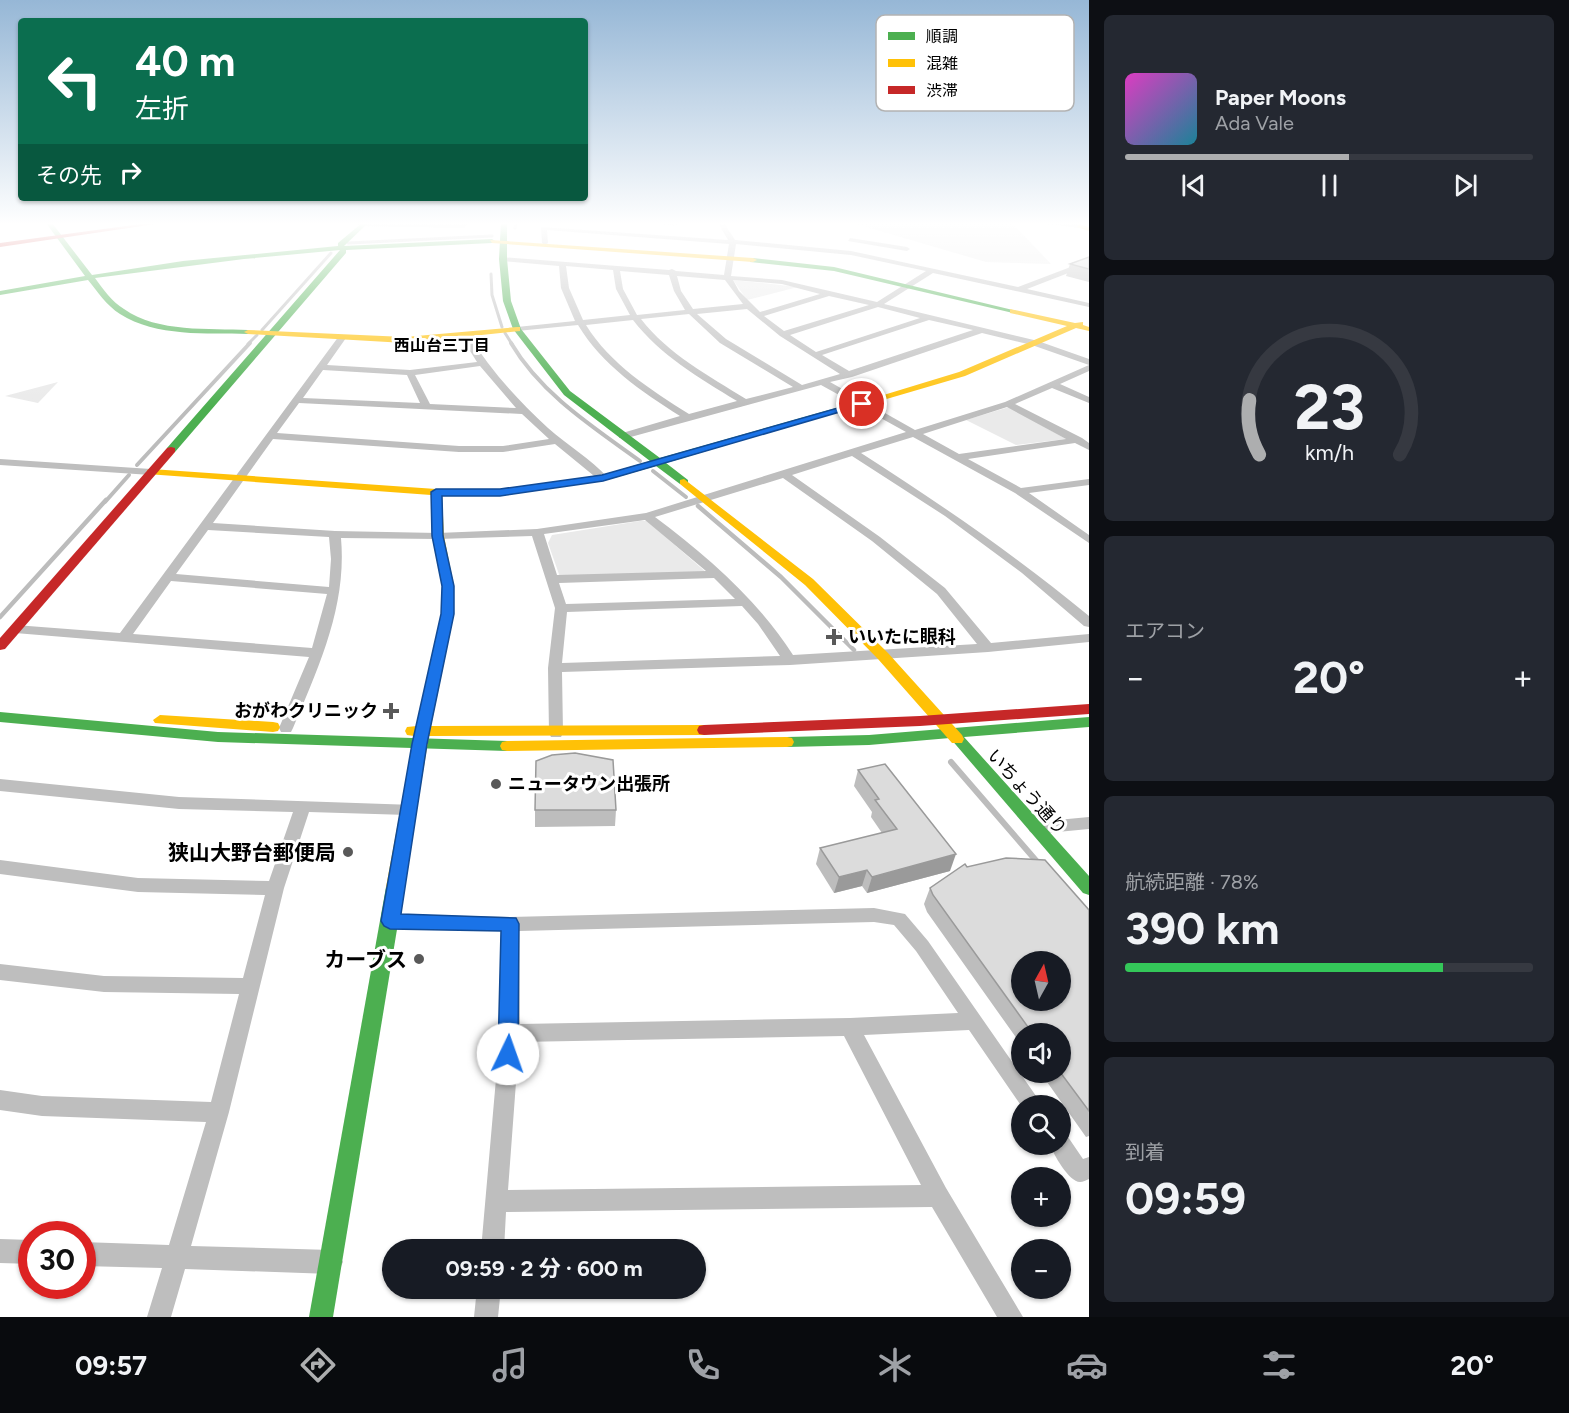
<!DOCTYPE html>
<html lang="ja">
<head>
<meta charset="utf-8">
<style>
	:root { --surface:#171b24; --page:#242831; --text:#f1f3f6; --muted:#9ea1a6; --line:#363941; --accent:#adaeaf }
	body { margin:0; font-family:Figtree,"Noto Sans JP",sans-serif; background:var(--page); color:var(--text); height:100vh; display:flex; flex-direction:column; font-size:22px; white-space:nowrap }
	* { box-sizing:border-box; margin:0 }
	p { font-size:20px; color:var(--muted) }
	.icon { flex:none; width:33px; height:33px; fill:none; stroke:currentColor; stroke-width:2; stroke-linecap:round; stroke-linejoin:round }
	.map { position:relative; flex:1; overflow:hidden }
	.panel { display:flex; flex-direction:column; gap:15px; padding:15px; background:#0d0f14; width:480px }
	.panel>* { flex:none }
	.banner { position:absolute; left:18px; top:18px; width:570px; height:183px; border-radius:6px; box-shadow:0 2px 4px #0004; background:#0b6e4f; color:#fff; overflow:hidden }
	.needle { width:39px; rotate:8deg }
	.buttons { position:absolute; left:1011px; top:951px; display:grid; gap:12px }
	.buttons a { display:grid; place-items:center; width:60px; height:60px; border-radius:50%; background:var(--surface); box-shadow:0 2px 4px #0004; font-size:30px }
	.speed { position:absolute; left:18px; top:1221px; display:flex; gap:12px; font-size:30px; font-weight:700; text-align:center }
	.speed>* { display:grid; place-content:center; width:78px; height:78px; border-radius:50%; background:var(--surface); box-shadow:0 2px 4px #0004; line-height:1 }
	.speed .limit { border:9px solid #d22; background:#fff; color:#111 }
	.pin { position:absolute; display:grid; place-items:center; width:51px; height:51px; color:#fff; margin:-26px; border:3px solid #fff; border-radius:50%; box-shadow:0 2px 6px #0007 }
	.me { position:absolute; width:66px; margin:-33px; rotate:3deg; stroke-linejoin:round; filter:drop-shadow(0 0 4px #0008) }
	.turn { display:flex; align-items:center; gap:21px; height:126px; padding:0 18px; font-size:27px }
	.turn .icon { width:78px; height:78px; stroke-width:2.5 }
	.turn b { display:block; font-size:42px; line-height:51px }
	.then { display:flex; align-items:center; height:57px; padding:0 18px; background:#0003; gap:12px; font-size:22px }
	.big { font-size:45px; font-weight:700; line-height:1.1 }
	.panel .card { flex:1; display:flex; flex-direction:column; justify-content:center; gap:9px; min-width:0; padding:0 21px; border-radius:9px; background:var(--page) }
	.panel .dial { align-items:center; gap:0 }
	.dial svg { height:156px; overflow:visible; fill:none; stroke:var(--line); stroke-width:7; stroke-linecap:round; text-anchor:middle }
	.dial text { fill:var(--text); stroke:none }
	.song { display:flex; align-items:center; gap:18px }
	.cover { width:72px; height:72px; border-radius:9px; background:linear-gradient(135deg,hsl(310 70% 55%),hsl(190 70% 35%)) }
	.played { height:6px; border-radius:3px; background:linear-gradient(90deg,var(--accent) 55%,var(--line) 55%) }
	.keys { display:flex; justify-content:space-around; direction:ltr }
	.heat { display:flex; justify-content:space-between; align-items:center; font-size:33px; direction:ltr }
	.charge { height:9px; border-radius:4px; background:linear-gradient(90deg,#34c759 78%,var(--line) 0) }
	.trip { position:absolute; left:382px; top:1239px; width:324px; height:60px; border-radius:30px; background:var(--surface); box-shadow:0 2px 4px #0004; font-weight:700; line-height:60px; text-align:center }
	.dock { display:flex; height:96px; justify-content:space-around; align-items:center; background:#090b0e; color:var(--muted) }
	.dock .icon { width:42px; height:42px }
	.dock .current { color:var(--accent) }
	.dock b { font-size:27px; color:var(--text) }
	main { display:flex; flex:1; min-height:0 }
	.map>svg:first-child { display:block }
	.green { fill:#eaeaea }
	.lines { fill:none; stroke-linecap:round; stroke-linejoin:round }
	.stream-far3 { stroke:#bcbcbc; stroke-width:3 }
	.stream-far2 { stroke:#bcbcbc; stroke-width:4 }
	.stream-far1 { stroke:#bcbcbc; stroke-width:4.5 }
	.stream { stroke:#bcbcbc; stroke-width:6 }
	.street { fill:#bebebe; fill-rule:evenodd }
	.fast { fill:#4caf50; fill-rule:evenodd }
	.slow { fill:#ffc107; fill-rule:evenodd }
	.jam { fill:#c62828; fill-rule:evenodd }
	.wall { fill:#bdbdbd }
	.shaded-wall { fill:#9a9a9a }
	.building { fill:#dcdcdc; stroke:#9a9a9a; stroke-width:1.5; fill-rule:evenodd }
	.route { fill:#1a73e8; stroke:#114b97; stroke-width:1.5 }
	.poi-dot { fill:#595959; stroke:#fff; stroke-width:2 }
	.labels { text-anchor:middle; dominant-baseline:central; stroke-width:6; stroke-linejoin:round; paint-order:stroke }
	.far-neighbourhood-label { font-size:16px; font-weight:bold; fill:#000; stroke:#fff }
	.poi-label { font-size:18px; font-weight:bold; fill:#000; stroke:#fff; text-anchor:start }
	.street-label { font-size:18px; fill:#000; stroke:#fff }
	.near-poi-label { font-size:21px; font-weight:bold; fill:#000; stroke:#fff; text-anchor:end }
	.key { fill:#fff; stroke:#b2b2b2; stroke-width:1.5 }
	.key-label { font-size:16px; fill:#000 }
</style>
</head>
<body>
<main>
<div class="map">
<svg width="1089" height="1317" viewBox="0 0 1089 1317">
	<rect width="100%" height="100%" fill="#fff"/>
	<!-- green -->
	<g class="green">
		<polygon points="853,223 1012,223 1051,264 986,262"/>
		<polygon points="733,280 798,287 747,300"/>
		<polygon points="58,382 38,403 5,396"/>
		<polygon points="1009,407 1066,439 1016,445 966,420"/>
		<polygon points="640,521 647,521 707,573 560,577 548,543 552,535"/>
	</g>
	<g class="lines">
		<!-- stream-far3 -->
		<g class="stream-far3">
			<polyline points="515,228 516,223"/>
			<polyline points="348,243 492,236"/>
			<polyline points="491,274 492,295 502,327"/>
			<polyline points="262,330 331,253"/>
			<polyline points="505,333 512,344"/>
			<polyline points="248,344 257,335"/>
		</g>
		<!-- stream-far2 -->
		<g class="stream-far2">
			<path d="M511,343C541,394 593,427 640,461"/>
			<polyline points="137,465 250,343"/>
			<polyline points="653,471 686,497"/>
			<polyline points="105,502 129,475"/>
		</g>
		<!-- stream-far1 -->
		<g class="stream-far1">
			<polyline points="698,506 781,577 854,650"/>
			<polyline points="0,617 106,500"/>
		</g>
		<!-- stream -->
		<polyline class="stream" points="951,762 1039,864"/>
		<!-- street -->
		<g class="street">
			<polygon points="359,223 461,224 468,223 464,228 361,226 358,224"/>
			<polygon points="654,223 676,223 677,224 674,226"/>
			<path d="M718,223H724L735,240L851,251L1018,287L1089,260V265L1027,289L1089,303V307L933,273L884,304L1038,341L1089,359V365L1032,345L982,333L852,377L830,382L915,430L1005,402L1089,365V371L1060,384L1089,397V403L1052,388L1015,404L1082,438L1089,443V450L1075,443L968,459L1021,488L1089,479V485L1029,493L1089,535V543L1015,493L913,437L861,453C942,505 1015,555 1089,616V627L1084,626L1022,573L945,516L852,456L792,475L880,537L945,588L991,643L1089,634V642L988,652L790,665L562,672L563,733L561,737H551L549,733L548,668L555,608L532,536L438,539L341,538C347,606 319,666 293,728L291,732H281L279,728L309,657L15,633L8,629L15,625L120,633L339,336L342,335L346,338L327,365L410,370L477,362L460,335L467,333C490,369 516,399 548,428C567,445 591,459 608,478L607,480H599L555,444L503,452H459L273,439L213,523L335,531L438,533L537,529L646,513L906,432L821,385L627,438H619V434L680,416C642,392 602,365 578,325L517,331L513,329L517,327L575,321L561,288L559,266L503,261H500V257L669,270L672,269L676,271L724,275L729,244L547,230L548,243L545,245L542,243L541,227L728,240ZM736,244L851,255L926,271L877,302L782,280L731,276ZM566,266L613,270L616,289L630,315L583,320L569,288ZM620,271L669,275L674,291L685,310L637,315L623,289ZM677,276L725,280L743,304L693,309L681,291ZM733,280L782,284L820,294L760,312L739,291ZM829,296L869,305L784,331L764,316ZM878,307L920,318L816,352L790,335ZM747,309L780,336L840,374L802,385L726,339L697,314ZM689,314L720,343L793,387L746,399C709,376 668,354 641,319ZM633,320C660,355 699,378 737,401L689,414C651,390 610,364 586,325ZM929,320L973,330L849,371L822,355ZM480,366L516,408L430,404L415,375ZM323,370L407,375L420,403L303,398ZM299,403L522,414L549,439L503,446H459L277,433ZM1007,407L1066,439L959,454L923,434ZM783,478L872,541L937,594L977,644L793,655C758,600 707,556 655,517ZM645,520L706,571L557,575L544,534ZM208,530L329,537L331,559L329,587L176,574ZM714,578L735,599L566,604L559,583ZM171,581L327,594L312,648L133,634ZM742,606L758,624L780,656L562,663L567,612Z"/>
			<polygon points="1040,223 1082,223 1082,226 1079,228"/>
			<polygon points="850,238 907,247 910,249 907,251 848,241"/>
			<polygon points="0,459 151,469 156,472 151,475 0,465"/>
			<polygon points="0,779 179,797 414,805 416,809 414,813 408,815 309,812 284,888 229,1112 191,1246 331,1250 339,1254 343,1262 339,1270 331,1274 185,1269 171,1317 147,1317 162,1268 82,1266 82,1242 169,1245 206,1122 42,1116 0,1110 0,1090 42,1096 211,1102 239,994 104,992 0,980 0,964 104,976 243,978 265,895 138,892 0,874 0,860 138,878 269,881 293,812 179,809 0,791"/>
			<polygon points="1089,817 1089,829 1036,834 1030,832 1028,828 1030,824 1036,822"/>
			<path d="M874,908L905,914L928,941L1043,1106L1022,1107L969,1030L864,1035L946,1188L1023,1317H997L932,1207L506,1212L504,1250H481L500,1033L501,931L391,928L385,926L382,921L385,916L391,914L510,917ZM874,922L894,925L916,951L958,1013L850,1018L520,1024L519,931ZM844,1036L921,1185L508,1190L519,1042Z"/>
			<path d="M1060,1134L1068,1137L1083,1159L1089,1157V1179C1086,1180 1083,1182 1080,1182C1069,1182 1053,1154 1050,1144H1060Z"/>
			<polygon points="0,1239 32,1240 32,1264 0,1263"/>
			<polygon points="477,1288 501,1288 498,1317 474,1317"/>
		</g>
		<!-- fast -->
		<g class="fast">
			<path d="M46,223H52L92,275L183,261L338,246V243L362,223H368L344,246L492,239L495,241L492,243L346,250V253L175,452H167V448L340,250L244,259L95,278C103,289 112,302 124,309C158,333 209,328 248,330L252,332L248,334C207,333 156,337 120,314C107,306 97,291 88,280L0,295V291L85,276Z"/>
			<polygon points="501,223 507,223 507,259 511,301 521,329 570,391 660,458 843,406 851,408 666,463 688,480 688,484 680,484 656,466 603,481 531,490 530,488 535,485 602,475 650,461 564,395 513,329 503,301 499,259"/>
			<polygon points="753,258 834,267 1017,311 1013,313 834,271 750,262 750,258"/>
			<polygon points="0,712 218,732 507,741 512,742 514,746 512,750 507,751 218,742 0,722"/>
			<polygon points="1089,717 1089,727 964,737 1089,876 1089,895 1083,893 950,738 869,745 787,747 782,746 780,742 782,738 787,737 869,735"/>
			<polygon points="395,880 401,882 404,887 333,1317 309,1317 386,887 389,882"/>
		</g>
		<!-- slow -->
		<g class="slow">
			<polygon points="1079,224 1089,227 1089,231 1077,227"/>
			<polygon points="490,240 753,258 757,260 753,262 492,243"/>
			<polygon points="1010,309 1075,323 1083,322 1083,325 1089,327 1089,331 1076,328 965,376 849,410 841,408 959,372 1067,326 1010,313"/>
			<polygon points="517,327 520,327 520,331 405,343 248,334 244,332 248,330 405,337"/>
			<polygon points="151,469 436,489 500,490 539,486 539,490 500,496 442,495 444,536 454,586 454,614 431,726 704,725 709,726 711,730 709,734 704,735 429,736 404,887 401,892 395,894 389,892 386,887 414,736 407,735 405,731 407,727 417,726 442,614 442,586 432,536 431,495 147,474 147,470"/>
			<polygon points="684,479 813,579 888,653 962,735 964,739 962,743 952,743 878,659 805,585 680,484 680,480"/>
			<polygon points="160,715 273,722 278,723 280,727 278,731 273,732 155,723 153,720"/>
			<polygon points="787,737 792,738 794,742 792,746 787,747 507,751 502,750 500,746 502,742 507,741"/>
		</g>
		<!-- jam -->
		<g class="jam">
			<polygon points="148,223 162,223 0,247 0,243"/>
			<polygon points="171,447 175,448 175,452 5,649 0,650 0,638 167,448"/>
			<polygon points="1089,704 1089,714 920,726 704,735 699,734 697,730 699,726 704,725 920,716"/>
		</g>
	</g>
	<!-- wall -->
	<g class="wall">
		<polygon points="1089,257 1089,282 1066,276 1070,264"/>
		<polygon points="858,770 950,871 867,893 862,886 834,893 816,864 820,848 882,833 871,817 872,812 854,786"/>
		<polygon points="535,810 616,810 615,826 535,827"/>
		<polygon points="967,867 1089,910 1089,1136 1086,1137 1040,1072 1060,1072 1060,1034 1022,1034 1022,1046 927,912 924,904 930,888"/>
	</g>
	<!-- shaded-wall -->
	<g class="shaded-wall">
		<polygon points="956,854 950,871 867,893 872,877"/>
		<polygon points="867,870 862,886 834,893 839,877"/>
	</g>
	<!-- building -->
	<g class="building">
		<polygon points="1089,257 1089,269 1070,264"/>
		<polygon points="575,753 613,760 616,810 535,810 536,761 552,755"/>
		<polygon points="885,764 956,854 872,877 867,870 839,877 820,848 897,829 875,800 879,799 858,770"/>
		<path d="M1006,858L1045,860L1089,910V1111L1060,1072V1034H1033L933,895L930,888L965,864L967,867ZM1022,962H1060V1000H1022Z"/>
	</g>
	<!-- sky -->
	<linearGradient id="sky" x2="0" y2="1"><stop stop-color="#96b7d6"/><stop offset="0.55" stop-color="#fff"/><stop offset="1" stop-color="#fff" stop-opacity="0"/></linearGradient>
	<rect width="1089" height="407" fill="url(#sky)"/>
	<!-- route -->
	<polygon class="route" points="859,402 867,404 603,481 500,496 442,496 443,536 454,586 454,614 427,744 401,914 516,918 519,924 518,1054 515,1060 508,1063 501,1060 498,1054 501,931 390,929 384,926 381,921 412,744 441,614 442,586 432,536 431,492 436,489 500,489 602,475"/>
	<!-- markers -->
	<g class="poi-dot">
		<path d="M831 628h6v6h6v6h-6v6h-6v-6h-6v-6h6z"/>
		<path d="M388 702h6v6h6v6h-6v6h-6v-6h-6v-6h6z"/>
		<circle cx="496" cy="784" r="6"/>
		<circle cx="348" cy="852" r="6"/>
		<circle cx="419" cy="959" r="6"/>
	</g>
	<g class="labels">
		<!-- far-neighbourhood labels -->
		<g class="far-neighbourhood-label">
			<text x="442" y="345">西山台三丁目</text>
		</g>
		<!-- poi labels -->
		<g class="poi-label">
			<text x="848" y="637">いいたに眼科</text>
			<text x="378" y="711" text-anchor="end">おがわクリニック</text>
			<text x="508" y="784">ニュータウン出張所</text>
		</g>
		<!-- street labels -->
		<g class="street-label">
			<text transform="translate(1027 792) rotate(48)">いちょう通り</text>
		</g>
		<!-- near-poi labels -->
		<g class="near-poi-label">
			<text x="336" y="852">狭山大野台郵便局</text>
			<text x="407" y="959">カーブス</text>
		</g>
	</g>
	<!-- legend -->
	<rect x="876" y="15" width="198" height="96" rx="9" class="key"/>
	<rect x="888" y="32" width="27" height="8" fill="#4caf50"/>
	<rect x="888" y="59" width="27" height="8" fill="#ffc107"/>
	<rect x="888" y="86" width="27" height="8" fill="#c62828"/>
	<g class="key-label">
		<text x="926" y="42">順調</text>
		<text x="926" y="69">混雑</text>
		<text x="926" y="96">渋滞</text>
	</g>
</svg>
<div class="buttons">
<a><svg class="needle" viewBox="-14 -14 28 28"><path d="M0-13l5 13h-10z" fill="#e53935"/><path d="M0 13l5-13h-10z" fill="#9ea1a6"/></svg></a>
<a><svg class="icon" aria-label="sound" viewBox="0 0 24 24"><path d="M4 9h4l5-4v14l-5-4H4zM17 9q2 3 0 6"/></svg></a>
<a><svg class="icon" aria-label="search" viewBox="0 0 24 24"><circle cx="10" cy="10" r="6"/><path d="M15 15l6 6"/></svg></a>
<a>+</a>
<a>−</a>
</div>
<div class="speed"><div class="limit">30</div></div>
<div class="pin" style="left:862px;top:404px;background:#d93025"><svg class="icon" aria-label="arrive" viewBox="0 0 24 24"><path d="M6 21V4h12l-3 4 3 4H6"/></svg></div>
<svg class="me" style="left:508px;top:1054px" viewBox="-20 -20 40 40"><circle r="19" fill="#fff"/><path d="M0-13L10 11 0 6-10 11z" fill="#1a73e8"/></svg>
<div class="trip">09:59 · 2 分 · 600 m</div>
<div class="banner">
<div class="turn"><svg class="icon" aria-label="left" viewBox="0 0 24 24"><path d="M17 20v-9H6M10 6l-5 5 5 5"/></svg><div><b>40 m</b>左折</div></div>
<div class="then">その先<svg class="icon" aria-label="right" viewBox="0 0 24 24"><path d="M7 20v-9h11M14 6l5 5-5 5"/></svg></div>
</div>
</div>
<section class="panel">
<div class="card">
<div class="song"><i class="cover"></i><div><b>Paper Moons</b><p>Ada Vale</p></div></div>
<div class="played"></div>
<div class="keys"><svg class="icon" aria-label="previous" viewBox="0 0 24 24"><path d="M18 5L8 12l10 7zM5 5v14"/></svg><svg class="icon" aria-label="pause" viewBox="0 0 24 24"><path d="M8 5v14M16 5v14"/></svg><svg class="icon" aria-label="next" viewBox="0 0 24 24"><path d="M6 5l10 7-10 7zM19 5v14"/></svg></div>
</div>
<div class="card dial"><svg viewBox="0 0 100 80">
<path d="M14 69A42 42 0 1 1 86 69"/>
<path d="M14 69A42 42 0 0 1 9 41" stroke="#adaeaf"/>
<text x="50" y="56" font-size="32" font-weight="700">23</text>
<text x="50" y="72" font-size="11">km/h</text>
</svg></div>
<div class="card"><p>エアコン</p>
<div class="heat"><a>−</a><b class="big">20°</b><a>+</a></div>
</div>
<div class="card"><p>航続距離 · 78%</p><b class="big">390 km</b><div class="charge"></div></div>
<div class="card"><p>到着</p><b class="big">09:59</b></div>
</section>
</main>
<nav class="dock">
<b>09:57</b>
<svg class="icon current" aria-label="directions" viewBox="0 0 24 24"><path d="M12 3l9 9-9 9-9-9zM9 14v-3h6M13 9l2 2-2 2"/></svg>
<svg class="icon" aria-label="music" viewBox="0 0 24 24"><path d="M9 18V5l10-2v13"/><circle cx="6" cy="18" r="3"/><circle cx="16" cy="16" r="3"/></svg>
<svg class="icon" aria-label="phone" viewBox="0 0 24 24"><path d="M5 4h4l2 5-3 2q2 4 5 5l2-3 5 2v4C11 20 4 13 5 4z"/></svg>
<svg class="icon" aria-label="climate" viewBox="0 0 24 24"><path d="M12 3v18M4 7l16 10M4 17L20 7"/></svg>
<svg class="icon" aria-label="car" viewBox="0 0 24 24"><path d="M5 17H2v-5l4-1 3-4h7l3 4 3 1v5h-3M9 17h6M6 11h13"/><circle cx="7" cy="17" r="2"/><circle cx="17" cy="17" r="2"/></svg>
<svg class="icon" aria-label="filters" viewBox="0 0 24 24"><path d="M4 7h16M4 17h16"/><circle cx="9" cy="7" r="2"/><circle cx="15" cy="17" r="2"/></svg>
<b>20°</b>
</nav>
</body>
</html>
